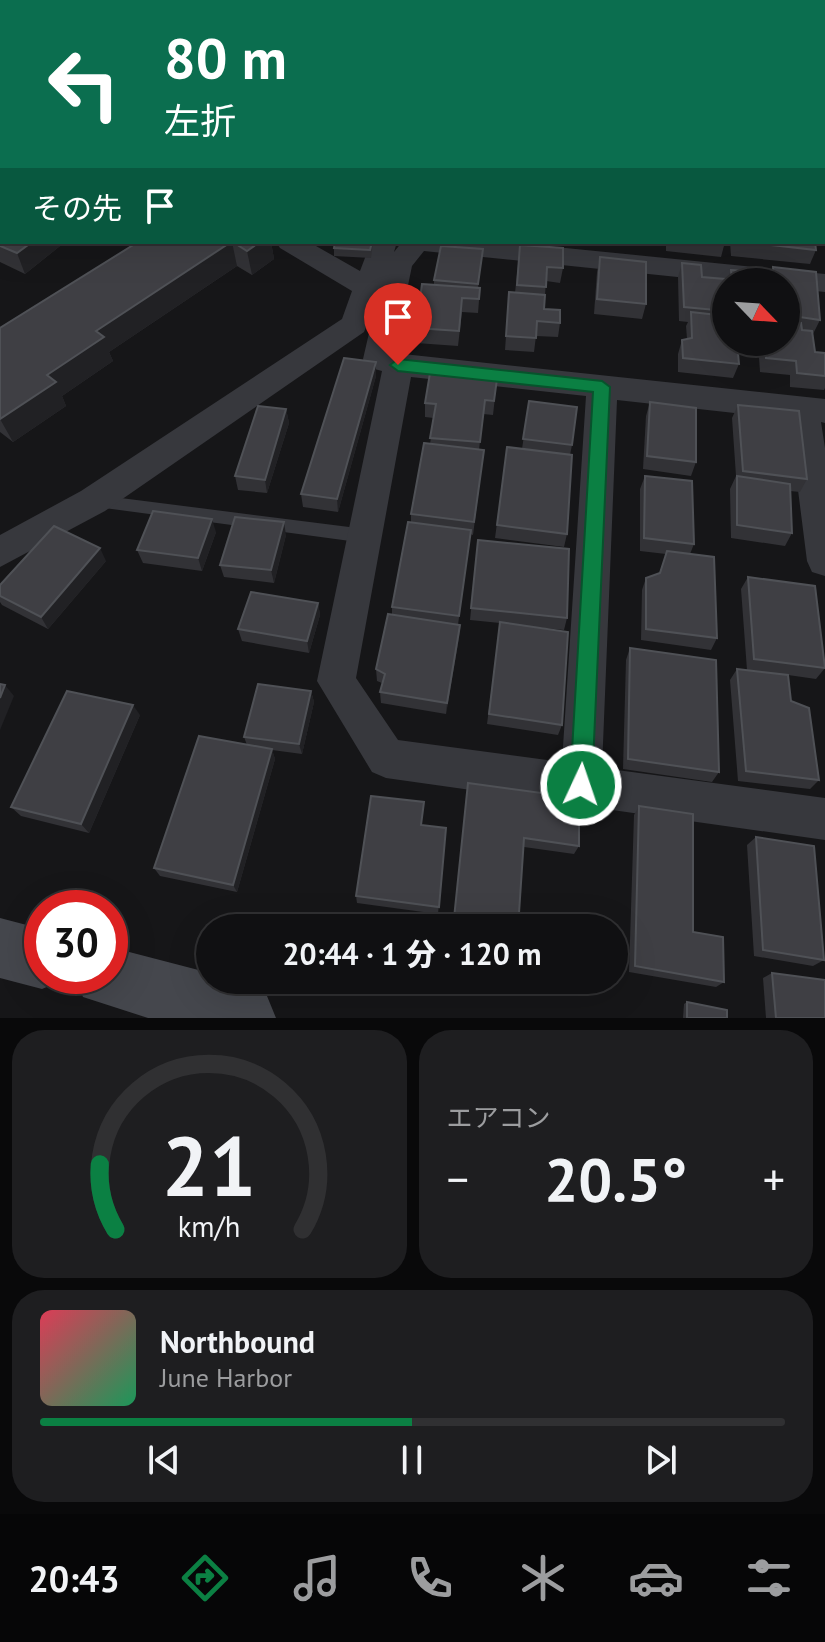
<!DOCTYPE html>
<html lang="ja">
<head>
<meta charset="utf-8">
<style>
	:root { --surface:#101012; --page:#1e1e20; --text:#f1f3f6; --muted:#9c9d9f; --line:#303032; --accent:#0b8043 }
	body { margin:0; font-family:"PT Sans","Noto Sans JP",sans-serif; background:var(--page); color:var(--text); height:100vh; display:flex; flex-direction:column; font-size:30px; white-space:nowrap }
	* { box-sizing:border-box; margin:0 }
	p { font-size:26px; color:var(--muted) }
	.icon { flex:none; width:44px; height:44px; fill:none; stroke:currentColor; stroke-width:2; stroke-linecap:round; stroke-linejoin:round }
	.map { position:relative; height:1018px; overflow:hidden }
	.side { display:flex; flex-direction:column; gap:12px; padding:12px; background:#09090a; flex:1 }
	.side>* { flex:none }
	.hud { position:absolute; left:0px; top:0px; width:826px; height:244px; box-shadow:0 8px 32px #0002,0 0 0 2px var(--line); background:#0b6e4f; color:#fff; overflow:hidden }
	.needle { width:52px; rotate:115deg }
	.tools { position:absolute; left:712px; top:268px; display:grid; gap:16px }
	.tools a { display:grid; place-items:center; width:88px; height:88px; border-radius:50%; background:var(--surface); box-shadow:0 8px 32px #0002,0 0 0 2px var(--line); font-size:40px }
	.speed { position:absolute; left:24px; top:890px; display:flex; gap:16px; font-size:40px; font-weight:700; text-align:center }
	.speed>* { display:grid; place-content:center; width:104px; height:104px; border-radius:50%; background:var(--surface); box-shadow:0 8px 32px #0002,0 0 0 2px var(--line); line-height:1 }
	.speed .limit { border:12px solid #d22; background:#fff; color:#111 }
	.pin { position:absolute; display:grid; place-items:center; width:68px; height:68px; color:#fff; margin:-82px -34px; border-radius:50% 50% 50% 0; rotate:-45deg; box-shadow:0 0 8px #0007 }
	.pin .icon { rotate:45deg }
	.me { position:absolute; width:88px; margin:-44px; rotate:3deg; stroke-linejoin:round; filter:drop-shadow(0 0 6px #0008) }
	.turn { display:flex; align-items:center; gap:28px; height:168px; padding:0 32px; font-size:36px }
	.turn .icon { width:104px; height:104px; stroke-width:2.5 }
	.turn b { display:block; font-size:56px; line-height:68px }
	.then { display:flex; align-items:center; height:76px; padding:0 32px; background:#0003; gap:16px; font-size:30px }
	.big { font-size:60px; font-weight:800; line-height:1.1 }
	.side .card { flex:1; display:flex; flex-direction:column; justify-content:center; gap:12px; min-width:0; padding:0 28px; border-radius:32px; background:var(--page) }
	.side .dial { align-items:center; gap:0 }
	.dial svg { height:208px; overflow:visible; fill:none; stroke:var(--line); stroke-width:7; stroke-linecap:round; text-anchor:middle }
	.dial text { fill:var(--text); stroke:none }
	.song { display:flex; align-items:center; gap:24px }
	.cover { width:96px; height:96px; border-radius:12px; background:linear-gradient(135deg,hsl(350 70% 55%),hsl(150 70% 35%)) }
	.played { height:8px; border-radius:4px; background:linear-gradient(90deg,var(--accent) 50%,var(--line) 50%) }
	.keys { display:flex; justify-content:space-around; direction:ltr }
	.heat { display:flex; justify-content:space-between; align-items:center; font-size:44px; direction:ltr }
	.side .tiles { flex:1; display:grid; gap:12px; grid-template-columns:1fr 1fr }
	.card:last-child { grid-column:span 2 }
	.trip { position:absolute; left:196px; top:914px; width:432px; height:80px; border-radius:40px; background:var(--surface); box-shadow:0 8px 32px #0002,0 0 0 2px var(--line); font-weight:800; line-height:80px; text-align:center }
	.dock { display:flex; height:128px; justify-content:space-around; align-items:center; background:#060607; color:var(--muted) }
	.dock .icon { width:56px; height:56px }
	.dock .on { color:var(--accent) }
	.dock b { font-size:36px; color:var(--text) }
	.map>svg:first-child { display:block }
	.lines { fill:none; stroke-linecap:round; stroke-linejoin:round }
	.service { fill:#37383d; fill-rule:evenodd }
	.minor { fill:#37383d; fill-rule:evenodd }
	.secondary { fill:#45474d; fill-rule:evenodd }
	.wall { fill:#323236 }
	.shaded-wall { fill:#212124 }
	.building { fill:#3f3f44; stroke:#4f5156; stroke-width:2 }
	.route { fill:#0b8043; stroke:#07532c; stroke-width:2 }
</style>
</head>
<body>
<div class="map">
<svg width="825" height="1018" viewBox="0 0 825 1018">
	<rect width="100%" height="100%" fill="#161618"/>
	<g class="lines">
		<!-- service -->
		<polygon class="service" points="97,495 365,529 371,531 373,536 371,541 365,543 97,507 91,506 89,501 91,496"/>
		<!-- minor -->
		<g class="minor">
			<polygon points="813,0 825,0 825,7 824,2"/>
			<path d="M276,242H309L360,271L371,242H397L394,252L402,242H506L825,274V292L786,288V282H726L424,251L412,266L394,353L825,399V423L821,422L825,448V576L812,572L807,561L789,419L617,400L602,768L825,798V840L386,778L372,772L317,681L382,371L367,367L363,359L376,303L364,332L105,511L0,567V535L81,491L342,319L352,291L280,248ZM411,377L586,396L562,762L398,740L356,678Z"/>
		</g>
		<!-- secondary -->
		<g class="secondary">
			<rect x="0" y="74" width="2" height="18"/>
			<polygon points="0,918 42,929 42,976 65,976 63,980 42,989 0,978"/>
			<polygon points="110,947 210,973 210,980 227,980 267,996 276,1018 148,1018 83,997 74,976 110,976"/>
		</g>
	</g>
	<!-- wall -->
	<g class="wall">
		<rect x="824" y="43" width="1" height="117"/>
		<polygon points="0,161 65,242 25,274 0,262"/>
		<polygon points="138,242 271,242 274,259 252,275 237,266 109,352 113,361 62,396 66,406 13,442 0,432 0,328"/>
		<polygon points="373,242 371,258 334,256 334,248"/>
		<polygon points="666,242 725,242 721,257 666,251"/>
		<polygon points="730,242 815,242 816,250 810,264 731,256"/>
		<polygon points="520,245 563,268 560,283 546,281 544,309 560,323 558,337 536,336 534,352 505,350 509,292 515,293"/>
		<polygon points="483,249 478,288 480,288 478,313 462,312 458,346 416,343 416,328 434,285 434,280"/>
		<polygon points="600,257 646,304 642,319 594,314 597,272"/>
		<polygon points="682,263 726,296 726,315 739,364 733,378 678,372 678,354 682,340 687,339 686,326 688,322 679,321 678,277"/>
		<polygon points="773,267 820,320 813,334 815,352 825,353 825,388 824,390 790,387 790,375 760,372 758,342 786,342 786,282 768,282"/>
		<polygon points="731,270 757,282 728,282 728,278"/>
		<polygon points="376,362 376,376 338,512 303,507 301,494"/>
		<polygon points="497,379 493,415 483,414 479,450 484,450 473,535 470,534 458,625 460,625 459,637 446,714 381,703 380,692 382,683 377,681 376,669 392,615 392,607 411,522 411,514 430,444 434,418 425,417 425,403"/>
		<polygon points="529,401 572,445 570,455 567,534 564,547 495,538 507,447 522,449"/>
		<polygon points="650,402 696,462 691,476 643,469 646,416"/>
		<polygon points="738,405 807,479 800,492 790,491 792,533 785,546 731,538 730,489 736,476 732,418"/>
		<polygon points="286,409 289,423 267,493 238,490 235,476"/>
		<polygon points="645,476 694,544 690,554 717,638 711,650 641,640 642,590 646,578 659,574 666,554 640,551 640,489"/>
		<polygon points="216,532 202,571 143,563 137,550"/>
		<polygon points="286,535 274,583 224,577 220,565"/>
		<polygon points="478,540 567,618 564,630 515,625 562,725 558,735 487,724 500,623 470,620"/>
		<polygon points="106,561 48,629 2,605 0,602 0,585"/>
		<polygon points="748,577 825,668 816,679 788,675 791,701 819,780 810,789 738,781 730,680 737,669 747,670 741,589"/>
		<polygon points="318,603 320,615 309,653 242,641 238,629"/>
		<polygon points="630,648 719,772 712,782 623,769 626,660"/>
		<polygon points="311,691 314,702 302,754 272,750 275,759 237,892 160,876 154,868 247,745 244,737"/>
		<polygon points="140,715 89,833 21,816 11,807"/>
		<polygon points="468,783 579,846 574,854 524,847"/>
		<polygon points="639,806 693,932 724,982 716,987 629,972 634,815"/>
		<polygon points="422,825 446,828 438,914 357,903 356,896"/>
		<polygon points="756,837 824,960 813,966 754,956 747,845"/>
		<polygon points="772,973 825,1018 766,1018 763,978"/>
		<polygon points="687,1002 727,1018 683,1018 684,1004"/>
	</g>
	<!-- shaded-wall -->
	<g class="shaded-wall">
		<polygon points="32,242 65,242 25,274 17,253"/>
		<polygon points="231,242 232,242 237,266 109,352 113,361 62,396 66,406 13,442 0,419 47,375 96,331"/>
		<polygon points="260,242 271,242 274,259 252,275 247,251"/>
		<polygon points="376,362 376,376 338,512 337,499"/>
		<polygon points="286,409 289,423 267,493 265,480"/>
		<polygon points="212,519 216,532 202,571 198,558"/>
		<polygon points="284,522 286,535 274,583 271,570"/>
		<polygon points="100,548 106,561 48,629 41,617"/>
		<polygon points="318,603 320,615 309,653 307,641"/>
		<polygon points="460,625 459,637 446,714 447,703"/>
		<polygon points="5,685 14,696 0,730 0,698"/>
		<polygon points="311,691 314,702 302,754 299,744"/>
		<polygon points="133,705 140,715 89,833 81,824"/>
		<polygon points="272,749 275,759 237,892 233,885"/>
	</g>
	<!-- building -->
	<g class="building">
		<polygon points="141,0 160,0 159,2 140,2"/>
		<polygon points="309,0 358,0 364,1 306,2"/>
		<rect x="485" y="0" width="34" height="2"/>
		<polygon points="535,0 651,0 651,2 534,2"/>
		<rect x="669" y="0" width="28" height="2"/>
		<polygon points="730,0 773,0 773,2 747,2"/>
		<rect x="824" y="43" width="1" height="30"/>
		<rect x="824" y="79" width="1" height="31"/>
		<polygon points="824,113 825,113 825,139 824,134"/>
		<polygon points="2,160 2,242 32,242 17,253 0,246 0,161"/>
		<polygon points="824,165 825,165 825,207 824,203"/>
		<polygon points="138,242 231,242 96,331 104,337 47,375 56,382 0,419 0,328"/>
		<polygon points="233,242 260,242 247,251"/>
		<polygon points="335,242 372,242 370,250 334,248"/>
		<polygon points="744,242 815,242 816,250"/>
		<polygon points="520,245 563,248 563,268 547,267 546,287 517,285"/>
		<polygon points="441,246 483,249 478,284 434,280"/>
		<polygon points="600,257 646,262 646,304 597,299"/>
		<polygon points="682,263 701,265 702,277 725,279 726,311 684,307"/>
		<polygon points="773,267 816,272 820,320 786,315 786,282 774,282"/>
		<polygon points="731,270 755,272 757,282 732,282"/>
		<polygon points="422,284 480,288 479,299 462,298 459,331 416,328"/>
		<polygon points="509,292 545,295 544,309 560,310 560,323 537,321 536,338 506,336"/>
		<polygon points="691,312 726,316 726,342 737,342 739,364 683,358 682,340 692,338"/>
		<polygon points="786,321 801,323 802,330 812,331 815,352 825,353 825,376 797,373 796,361 766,358 765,342 786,342"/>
		<polygon points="344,358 376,362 337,499 301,494"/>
		<polygon points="430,373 497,379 494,401 485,400 480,442 430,438 436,404 425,403"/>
		<polygon points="529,401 577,407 572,445 523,439"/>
		<polygon points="650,402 696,408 696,462 647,456"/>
		<polygon points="738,405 799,411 807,479 743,471"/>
		<polygon points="258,406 286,409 265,480 235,476"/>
		<polygon points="424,443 484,450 474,522 411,514"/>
		<polygon points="507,447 572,455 567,534 497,525"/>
		<polygon points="645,476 692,481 694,544 644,538"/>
		<polygon points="737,476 790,484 792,533 737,525"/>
		<polygon points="153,511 212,519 198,558 137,550"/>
		<polygon points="235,517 284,522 271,570 220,565"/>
		<polygon points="408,522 471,530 459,616 392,607"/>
		<polygon points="54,526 100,548 41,617 0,596 0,585"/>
		<polygon points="478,540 569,549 567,618 471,608"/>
		<polygon points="667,551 714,557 717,638 646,629 646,578 660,573"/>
		<polygon points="748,577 815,586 825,668 754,659"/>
		<polygon points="251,592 318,603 307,641 238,629"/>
		<polygon points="388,614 460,625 447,703 380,692 385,674 376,669"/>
		<polygon points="500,622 568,632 562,725 489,714"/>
		<polygon points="630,648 716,660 719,772 628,759"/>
		<polygon points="737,669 788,675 791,701 809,708 819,780 746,771"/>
		<polygon points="0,684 5,685 0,698"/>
		<polygon points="258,684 311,691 299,744 244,737"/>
		<polygon points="67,691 133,705 81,824 11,807"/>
		<polygon points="199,736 272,749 233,885 154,868"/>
		<polygon points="468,783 579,798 579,846 524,838 518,928 453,928"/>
		<polygon points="371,796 424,802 421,825 446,828 439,907 356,896"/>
		<polygon points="639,806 693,814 693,932 723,937 724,982 635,966"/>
		<polygon points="756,837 814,846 824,960 763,950"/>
		<polygon points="772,973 825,980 825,1018 776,1018"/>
		<polygon points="687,1002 727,1010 727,1018 687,1018"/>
	</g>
	<!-- route -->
	<polygon class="route" points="398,359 602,381 610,387 592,785 589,793 581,796 573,793 570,785 593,392 398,371 390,365"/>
</svg>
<div class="tools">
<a><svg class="needle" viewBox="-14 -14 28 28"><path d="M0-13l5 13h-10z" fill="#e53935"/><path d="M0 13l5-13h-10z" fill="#9c9d9f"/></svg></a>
</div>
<div class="speed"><div class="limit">30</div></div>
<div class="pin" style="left:398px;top:365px;background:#d93025"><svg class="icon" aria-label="arrive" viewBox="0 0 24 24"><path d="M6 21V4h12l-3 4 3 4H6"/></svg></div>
<svg class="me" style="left:581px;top:785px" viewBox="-20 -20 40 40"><circle r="17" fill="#0b8043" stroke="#fff" stroke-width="3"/><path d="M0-11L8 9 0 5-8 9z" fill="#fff"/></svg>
<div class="trip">20:44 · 1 分 · 120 m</div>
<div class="hud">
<div class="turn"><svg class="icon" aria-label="left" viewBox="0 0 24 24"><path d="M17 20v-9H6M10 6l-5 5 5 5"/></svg><div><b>80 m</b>左折</div></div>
<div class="then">その先<svg class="icon" aria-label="arrive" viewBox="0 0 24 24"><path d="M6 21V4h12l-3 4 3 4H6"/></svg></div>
</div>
</div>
<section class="side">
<div class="tiles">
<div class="card dial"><svg viewBox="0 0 100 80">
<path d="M14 69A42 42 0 1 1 86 69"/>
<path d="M14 69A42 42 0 0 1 8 44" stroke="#0b8043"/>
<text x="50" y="56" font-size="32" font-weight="700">21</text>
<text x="50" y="72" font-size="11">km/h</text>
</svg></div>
<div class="card"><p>エアコン</p>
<div class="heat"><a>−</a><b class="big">20.5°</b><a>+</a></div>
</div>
<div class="card">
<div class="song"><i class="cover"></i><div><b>Northbound</b><p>June Harbor</p></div></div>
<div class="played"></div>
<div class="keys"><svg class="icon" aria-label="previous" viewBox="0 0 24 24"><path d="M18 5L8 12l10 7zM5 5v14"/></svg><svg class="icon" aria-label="pause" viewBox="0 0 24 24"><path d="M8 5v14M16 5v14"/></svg><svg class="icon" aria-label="next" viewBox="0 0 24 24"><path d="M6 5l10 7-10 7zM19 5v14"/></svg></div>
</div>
</div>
</section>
<nav class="dock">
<b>20:43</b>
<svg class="icon on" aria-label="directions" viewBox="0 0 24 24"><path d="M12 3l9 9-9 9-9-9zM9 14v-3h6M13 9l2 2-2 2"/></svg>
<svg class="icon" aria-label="music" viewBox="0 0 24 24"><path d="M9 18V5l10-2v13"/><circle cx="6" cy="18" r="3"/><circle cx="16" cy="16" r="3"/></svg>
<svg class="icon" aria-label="phone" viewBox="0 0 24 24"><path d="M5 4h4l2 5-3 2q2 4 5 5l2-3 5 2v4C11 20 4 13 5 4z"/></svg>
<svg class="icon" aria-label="climate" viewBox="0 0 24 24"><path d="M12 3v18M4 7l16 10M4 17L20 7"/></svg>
<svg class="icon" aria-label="car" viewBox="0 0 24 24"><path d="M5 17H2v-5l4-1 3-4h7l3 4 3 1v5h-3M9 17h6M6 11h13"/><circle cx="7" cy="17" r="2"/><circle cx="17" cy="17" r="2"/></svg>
<svg class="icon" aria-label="filters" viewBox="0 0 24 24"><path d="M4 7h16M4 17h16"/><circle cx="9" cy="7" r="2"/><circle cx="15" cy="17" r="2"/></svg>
</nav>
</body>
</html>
